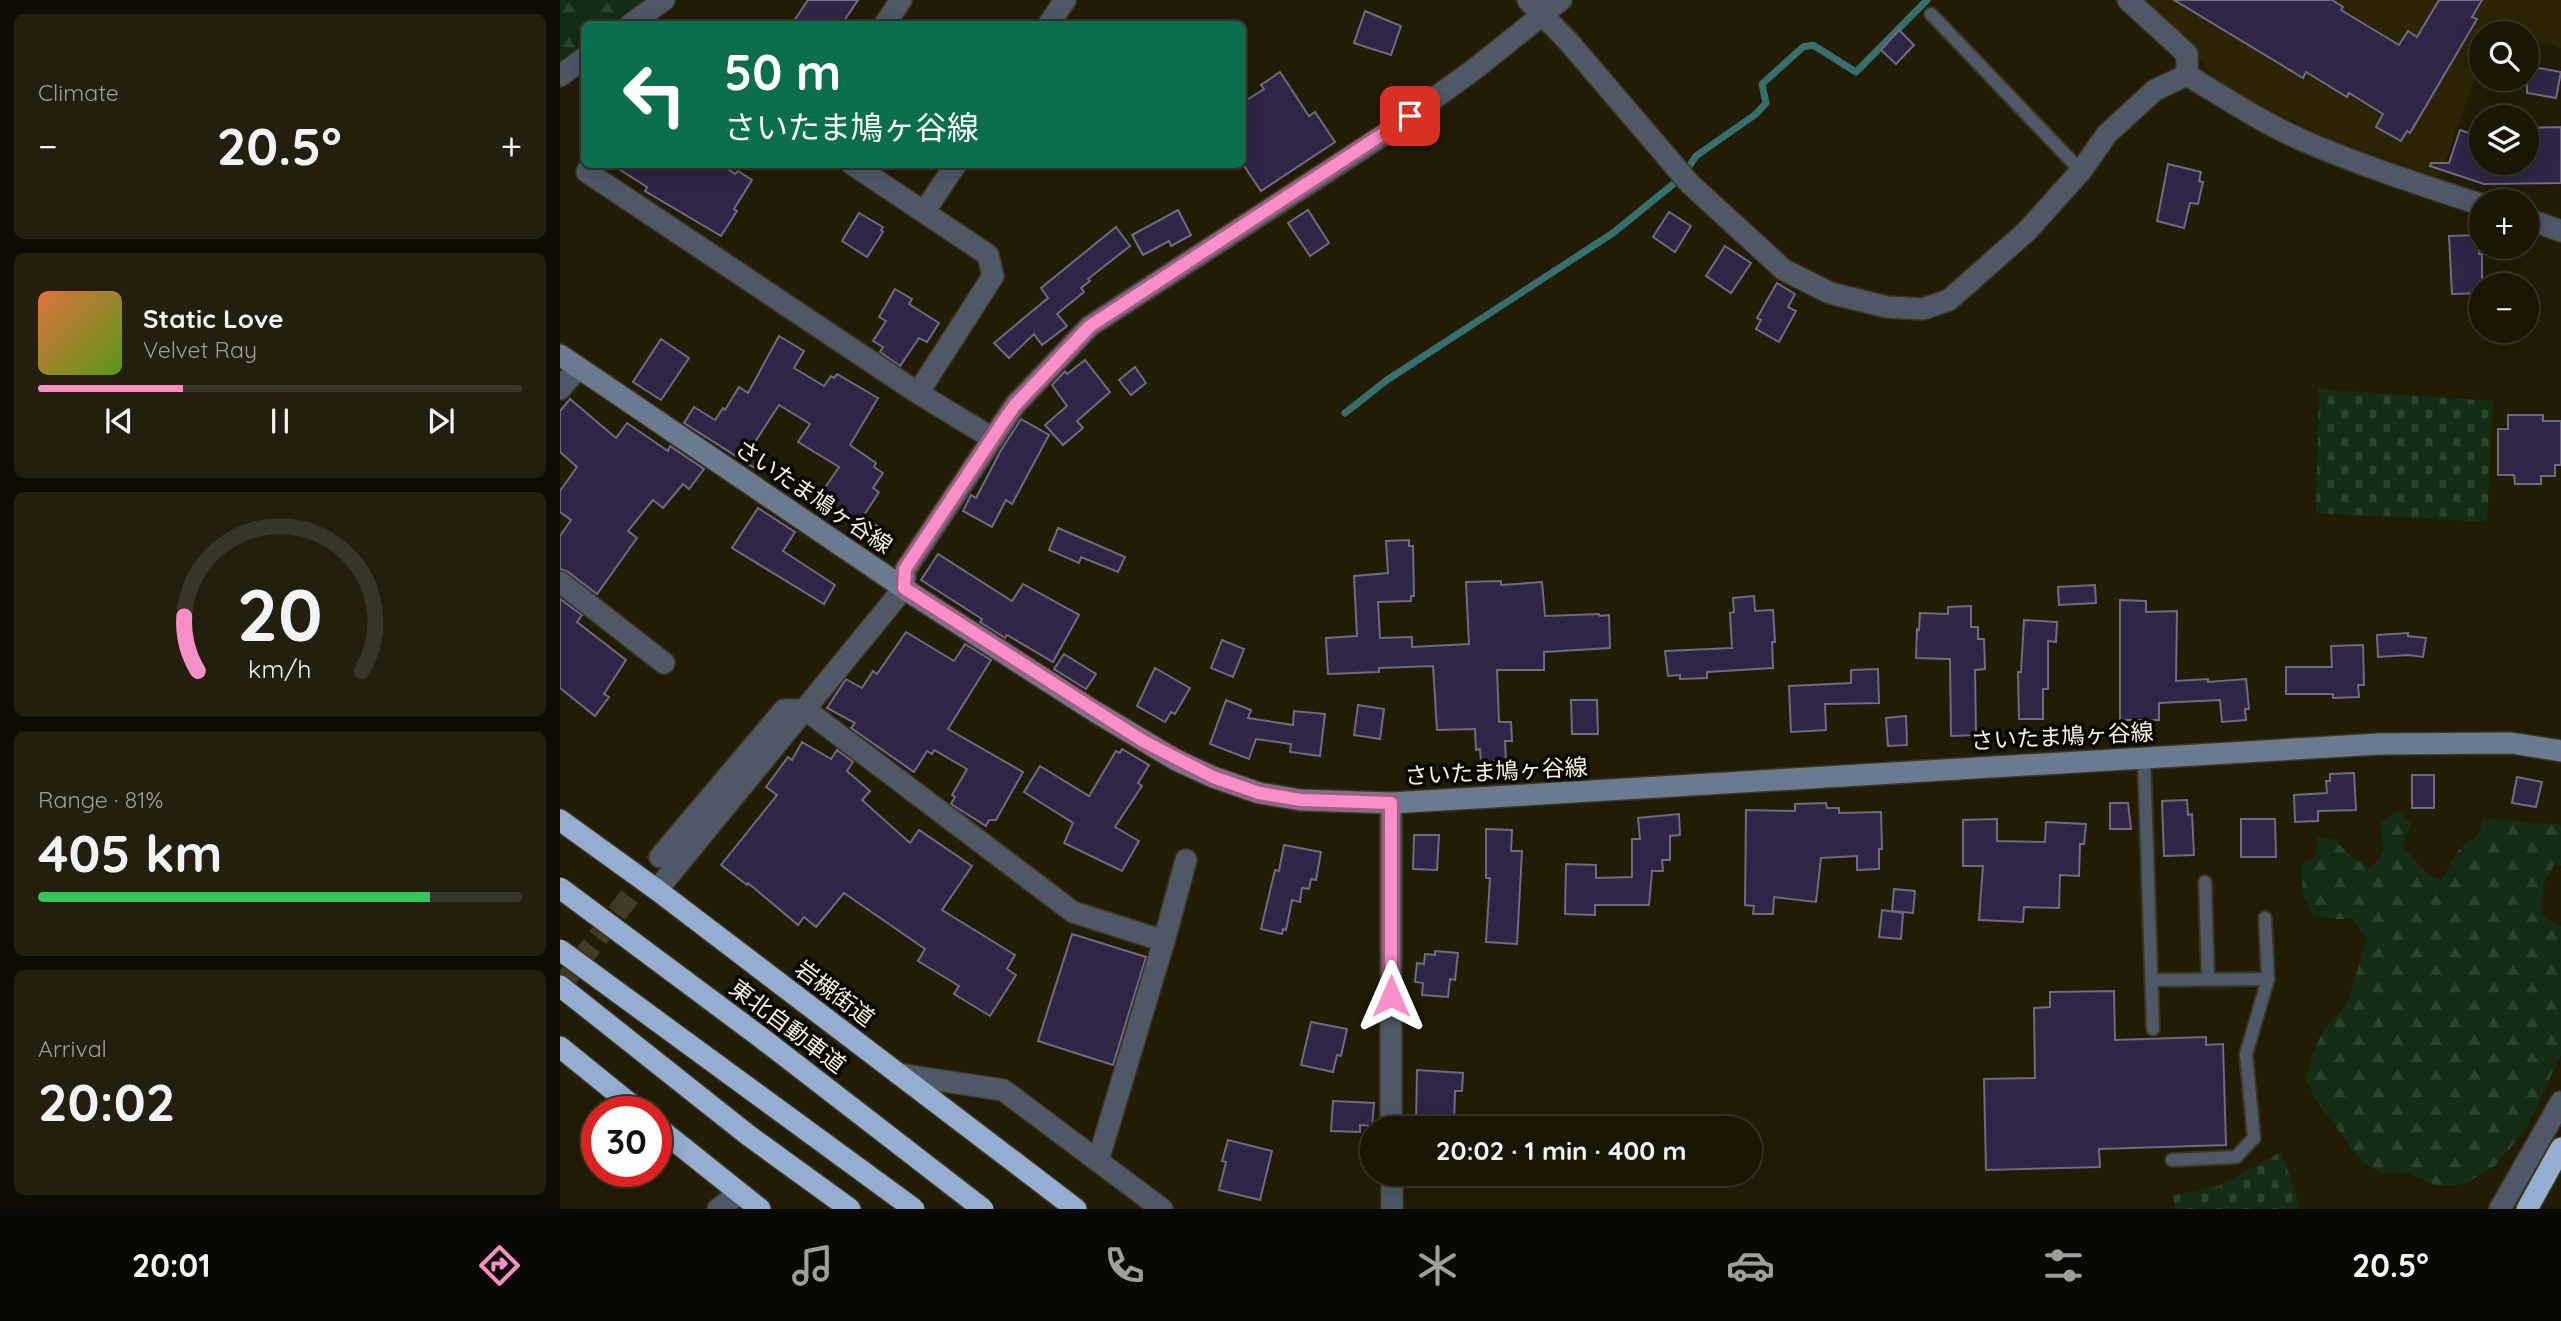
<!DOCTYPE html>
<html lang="en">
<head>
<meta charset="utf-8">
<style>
	:root { --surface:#1a1504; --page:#231e0e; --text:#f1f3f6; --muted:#9f9f9a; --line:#383426; --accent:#f98fc9 }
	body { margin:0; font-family:Quicksand,"Noto Sans JP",sans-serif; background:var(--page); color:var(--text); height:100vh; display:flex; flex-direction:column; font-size:26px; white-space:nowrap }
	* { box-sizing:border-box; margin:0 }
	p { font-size:23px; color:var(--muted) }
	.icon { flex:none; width:38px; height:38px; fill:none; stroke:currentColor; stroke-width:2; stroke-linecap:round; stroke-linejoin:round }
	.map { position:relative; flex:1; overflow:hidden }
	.sheet { display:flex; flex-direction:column; gap:14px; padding:14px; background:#0e0c02; width:560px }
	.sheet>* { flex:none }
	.hud { position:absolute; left:21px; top:21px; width:665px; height:147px; border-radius:10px; box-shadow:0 4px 18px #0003,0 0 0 2px var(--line); background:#0b6e4f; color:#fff; overflow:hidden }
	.controls { position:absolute; left:1909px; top:21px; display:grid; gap:14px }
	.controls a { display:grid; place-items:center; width:70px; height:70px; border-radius:50%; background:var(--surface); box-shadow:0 4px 18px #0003,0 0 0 2px var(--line); font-size:35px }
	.speed { position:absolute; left:21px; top:1096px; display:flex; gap:14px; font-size:35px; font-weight:700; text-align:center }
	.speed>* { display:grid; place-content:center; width:91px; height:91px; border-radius:50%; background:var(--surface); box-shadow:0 4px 18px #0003,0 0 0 2px var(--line); line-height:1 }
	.speed .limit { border:10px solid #d22; background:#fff; color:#111 }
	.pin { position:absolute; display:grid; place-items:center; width:60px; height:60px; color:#fff; margin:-30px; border-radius:14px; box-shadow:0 4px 10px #0006 }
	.me { position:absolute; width:77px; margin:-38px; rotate:0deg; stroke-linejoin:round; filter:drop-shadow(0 0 5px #0008) }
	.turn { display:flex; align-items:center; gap:24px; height:147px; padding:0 28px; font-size:32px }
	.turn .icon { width:91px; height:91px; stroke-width:2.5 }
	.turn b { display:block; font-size:49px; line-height:60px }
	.big { font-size:52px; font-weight:700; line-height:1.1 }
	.sheet .tile { flex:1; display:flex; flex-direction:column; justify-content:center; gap:10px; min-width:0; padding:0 24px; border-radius:10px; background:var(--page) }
	.sheet .dial { align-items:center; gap:0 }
	.dial svg { height:182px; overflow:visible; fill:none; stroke:var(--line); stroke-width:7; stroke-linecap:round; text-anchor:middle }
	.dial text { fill:var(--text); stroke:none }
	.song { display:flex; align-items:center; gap:21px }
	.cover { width:84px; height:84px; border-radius:10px; background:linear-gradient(135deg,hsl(20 70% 55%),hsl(90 70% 35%)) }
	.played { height:7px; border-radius:4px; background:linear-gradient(90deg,var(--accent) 30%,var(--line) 30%) }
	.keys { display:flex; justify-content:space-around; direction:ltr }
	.heat { display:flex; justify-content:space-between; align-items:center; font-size:38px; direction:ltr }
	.charge { height:10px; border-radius:5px; background:linear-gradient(90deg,#34c759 81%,var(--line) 0) }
	.trip { position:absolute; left:800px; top:1116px; width:402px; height:70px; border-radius:35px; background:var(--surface); box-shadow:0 4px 18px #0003,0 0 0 2px var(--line); font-weight:700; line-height:70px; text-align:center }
	.tab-bar { display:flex; height:112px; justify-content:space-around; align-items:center; background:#0a0802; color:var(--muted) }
	.tab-bar .icon { width:49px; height:49px }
	.tab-bar .on { color:var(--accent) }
	.tab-bar b { font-size:32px; color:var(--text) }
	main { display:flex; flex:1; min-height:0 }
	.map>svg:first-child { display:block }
	.built { fill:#2c2403 }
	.forest { fill:url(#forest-firs) }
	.cemetery { fill:url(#cemetery-stones) }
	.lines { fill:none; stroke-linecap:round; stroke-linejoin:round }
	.stream { stroke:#376f6e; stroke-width:7 }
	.building { fill:#2f2546; stroke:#706982; stroke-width:2 }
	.street-tunnel { stroke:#423c26; stroke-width:21; stroke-dasharray:21 10; stroke-linecap:butt }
	.lane-casing { stroke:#3b3620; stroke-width:16 }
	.street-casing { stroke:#3b3620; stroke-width:24 }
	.secondary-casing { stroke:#3b3620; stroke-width:24 }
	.highway-casing { stroke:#3b3620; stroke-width:24 }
	.lane { stroke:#4f5867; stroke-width:12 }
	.street { stroke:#4f5867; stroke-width:21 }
	.secondary { stroke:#6b7a91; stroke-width:21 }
	.highway { stroke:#95add1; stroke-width:21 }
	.highway-bridge-casing { stroke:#3b3620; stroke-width:24; stroke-linecap:butt }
	.highway-bridge { stroke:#95add1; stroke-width:21 }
	.route-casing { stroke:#a25d83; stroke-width:18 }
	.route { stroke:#f98fc9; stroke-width:12 }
	.labels { text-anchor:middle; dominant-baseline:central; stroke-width:7; stroke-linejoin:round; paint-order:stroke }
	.street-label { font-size:23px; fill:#f6f2e3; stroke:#090701 }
</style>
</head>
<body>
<main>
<section class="sheet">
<div class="tile"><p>Climate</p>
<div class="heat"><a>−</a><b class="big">20.5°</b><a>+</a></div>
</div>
<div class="tile">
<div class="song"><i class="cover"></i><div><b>Static Love</b><p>Velvet Ray</p></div></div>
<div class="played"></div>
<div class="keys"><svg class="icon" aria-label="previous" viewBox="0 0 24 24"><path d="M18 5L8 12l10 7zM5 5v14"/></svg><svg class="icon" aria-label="pause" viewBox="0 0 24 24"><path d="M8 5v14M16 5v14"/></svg><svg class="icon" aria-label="next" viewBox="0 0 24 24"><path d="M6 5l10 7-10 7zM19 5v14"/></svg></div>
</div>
<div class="tile dial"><svg viewBox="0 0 100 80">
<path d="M14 69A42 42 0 1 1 86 69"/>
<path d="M14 69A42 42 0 0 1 8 45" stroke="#f98fc9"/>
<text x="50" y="56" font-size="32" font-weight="700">20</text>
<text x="50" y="72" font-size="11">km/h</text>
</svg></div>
<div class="tile"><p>Range · 81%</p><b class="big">405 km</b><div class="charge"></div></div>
<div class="tile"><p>Arrival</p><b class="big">20:02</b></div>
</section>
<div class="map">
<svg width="2001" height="1209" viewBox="0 0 2001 1209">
	<defs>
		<pattern id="forest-firs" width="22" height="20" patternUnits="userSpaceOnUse" patternTransform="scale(1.75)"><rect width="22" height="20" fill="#152d14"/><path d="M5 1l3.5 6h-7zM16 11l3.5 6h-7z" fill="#2c422b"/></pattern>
		<pattern id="cemetery-stones" width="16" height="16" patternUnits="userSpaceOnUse" patternTransform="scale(1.75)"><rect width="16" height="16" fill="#152d14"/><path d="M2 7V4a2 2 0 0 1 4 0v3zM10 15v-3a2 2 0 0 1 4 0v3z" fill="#2c422b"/></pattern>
	</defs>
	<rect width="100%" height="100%" fill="#221c05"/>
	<!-- built -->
	<polygon class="built" points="1580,0 2001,0 2001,48 1980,42 1977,52 1967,49 1967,33 1922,33 1921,62 1879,178 1759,134 1662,86 1632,50"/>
	<!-- forest -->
	<g class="forest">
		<path d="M0,0H83C62,16 51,24 24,24V41L0,62Z"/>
		<polygon points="1839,811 1851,823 1843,846 1867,874 1882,880 1898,850 1920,833 1923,818 2001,825 2001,865 1994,865 1983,885 1981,915 2001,926 2001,1055 1967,1127 1936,1165 1905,1184 1878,1186 1847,1173 1821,1173 1801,1161 1754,1097 1746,1079 1752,1054 1765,1028 1787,1004 1807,939 1792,919 1771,919 1753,916 1742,892 1742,864 1755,858 1758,837 1773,838 1793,858 1811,869 1824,851 1820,823"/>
	</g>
	<!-- cemetery -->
	<g class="cemetery">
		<polygon points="1759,389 1933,401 1927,522 1756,513"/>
		<polygon points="1721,1152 1741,1209 1616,1209 1612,1196 1661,1185"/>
	</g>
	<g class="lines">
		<!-- stream -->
		<polyline class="stream" points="785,413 827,380 1053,233 1122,177 1136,156 1196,114 1206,103 1202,84 1243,47 1253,45 1296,72 1367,0"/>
	</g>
	<!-- building -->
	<g class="building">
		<polygon points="248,0 298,0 282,24 232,24"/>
		<polygon points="1614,0 1772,0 1783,7 1781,10 1839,45 1848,31 1857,37 1879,0 1922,0 1912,17 1917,19 1850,133 1847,131 1841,141 1816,127 1823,114 1789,93 1787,97 1746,72 1743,78"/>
		<polygon points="805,11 841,26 831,55 794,43"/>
		<polygon points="1339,30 1354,45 1336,64 1321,50"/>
		<polygon points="1967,66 2001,72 1996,98 1967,93"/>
		<polygon points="720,72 749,116 755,112 775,142 701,191 682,163 682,103 704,89 701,85"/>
		<polygon points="2001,127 2001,183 1924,184 1870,166 1871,163 1889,163 1900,130 1922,137 1922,163 1967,163 1967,128"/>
		<polygon points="51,164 161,164 175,174 178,171 192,180 174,209 177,211 161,236 85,191 87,187"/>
		<polygon points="1608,164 1641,172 1639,181 1643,182 1638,204 1630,203 1624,228 1597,221"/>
		<polygon points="618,210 631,235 611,246 609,241 583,255 572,235"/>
		<polygon points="748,210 769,243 750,256 728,223"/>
		<polygon points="1109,212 1131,226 1115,252 1093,237"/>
		<polygon points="299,213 323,227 321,230 323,232 307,257 282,241"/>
		<polygon points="556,227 570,246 528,279 530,281 521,288 524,292 497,314 507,326 482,345 474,334 449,358 434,343 488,298 481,288"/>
		<polygon points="1918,235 1919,254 1922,254 1922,293 1892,294 1889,236"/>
		<polygon points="1165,246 1191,263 1171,293 1146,276"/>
		<polygon points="1217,283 1235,294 1228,307 1236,311 1219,342 1196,329 1201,320 1197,318"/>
		<polygon points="335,289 352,299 349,304 379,323 367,342 359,338 340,366 320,352 323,347 313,341 326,321 319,317"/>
		<polygon points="219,336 244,351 234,368 264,386 271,376 274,378 277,374 318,398 290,445 316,463 314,467 323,473 313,488 319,492 297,526 269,507 273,501 262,492 279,467 238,442 250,424 219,405 193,445 208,454 198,470 124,423 134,407 155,420 163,408 165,410 179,387 188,393"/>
		<polygon points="101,339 129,358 101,400 73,382"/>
		<polygon points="525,360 550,392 517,421 523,428 503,445 485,425 507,406 492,385 505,371 507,374"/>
		<polygon points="575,367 586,383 571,395 559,380"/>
		<polygon points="10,399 56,438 67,423 108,451 110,446 144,469 129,489 123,484 103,508 93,500 68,531 77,538 37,594 8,572 0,569 0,536 11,520 0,512 0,491 17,467 0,452 0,411"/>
		<polygon points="1948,415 1983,415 1983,421 2001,421 2001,465 1995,465 1995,476 1981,476 1981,484 1955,484 1954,475 1938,475 1938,429 1948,429"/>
		<polygon points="461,419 489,435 452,504 446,500 432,527 403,511 411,495 416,498 440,452"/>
		<polygon points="198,508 235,532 223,551 275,585 264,604 172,548"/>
		<polygon points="316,525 333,536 323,553 306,542"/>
		<polygon points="498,528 565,557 558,572 521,557 519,563 489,550"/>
		<polygon points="849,540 849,546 853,546 854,596 851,596 851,601 818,602 820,638 852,637 852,647 909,644 906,582 941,581 941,585 982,582 985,616 1039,614 1040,616 1049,615 1050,648 984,652 984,670 937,670 939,722 951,722 952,741 945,741 946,761 921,762 920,749 916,750 915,729 877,730 873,666 819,668 819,672 768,674 766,638 797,636 794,576 828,573 826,541"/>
		<polygon points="378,554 452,601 463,584 519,615 493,662 447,635 445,638 420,622 422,619 361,580"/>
		<polygon points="1535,585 1536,603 1499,605 1498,587"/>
		<polygon points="1194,596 1195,611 1213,610 1215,642 1212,642 1213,668 1147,672 1147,678 1120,679 1120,675 1108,676 1105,651 1172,648 1170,613 1174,612 1173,598"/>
		<polygon points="0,599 22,615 17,622 66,660 44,694 49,697 35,716 0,688"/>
		<polygon points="1560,600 1586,601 1586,612 1617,611 1616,681 1648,679 1648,682 1686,679 1689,709 1685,709 1686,720 1662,722 1660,700 1599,703 1599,720 1560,720"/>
		<polygon points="1411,606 1411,627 1418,627 1418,639 1424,639 1425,669 1415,670 1416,735 1391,736 1390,659 1356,658 1357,629 1359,630 1360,613 1388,614 1388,607"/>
		<polygon points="1464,620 1497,622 1496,642 1488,641 1488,689 1483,689 1483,719 1459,719 1458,672 1461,672"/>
		<polygon points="346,632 394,661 405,644 431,660 388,729 463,772 436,820 429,820 426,826 391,804 395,797 392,795 407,769 374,750 372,754 367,751 354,772 291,728 295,723 267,708 286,679 302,688 313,671 317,674"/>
		<polygon points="1848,633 1848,636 1866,638 1863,657 1848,655 1818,657 1817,635"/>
		<polygon points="662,640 684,649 673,677 651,668"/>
		<polygon points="1803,645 1804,685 1798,685 1799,697 1773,698 1773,694 1726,694 1726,667 1772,667 1771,646"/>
		<polygon points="504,654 536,674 526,689 494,669"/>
		<polygon points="595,668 630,688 615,714 611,712 605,722 577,706"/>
		<polygon points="1318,669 1319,703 1265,704 1266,730 1231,732 1229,686 1291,683 1291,670"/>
		<polygon points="666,700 691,710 688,718 733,725 734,711 765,714 760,756 730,752 731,744 696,739 689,759 650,744"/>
		<polygon points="1011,700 1037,700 1038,734 1012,734"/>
		<polygon points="798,705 824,709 820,739 794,735"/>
		<polygon points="1346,716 1347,745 1328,746 1326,718"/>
		<polygon points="242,742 271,759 277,750 293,762 287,771 310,791 302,800 350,843 359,830 412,866 382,910 455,955 447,969 456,975 430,1016 394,994 399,986 358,961 365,949 284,893 256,927 244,917 238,925 188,883 187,885 161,865 217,795 206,787 228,757 232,760"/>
		<polygon points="562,749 589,765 578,783 582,786 555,827 579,841 562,871 504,843 513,823 464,792 480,766 529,796 556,751 560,753"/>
		<polygon points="1794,773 1796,810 1758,811 1758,821 1735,822 1734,795 1767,793 1766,781 1770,781 1770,774"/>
		<rect x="1852" y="775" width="22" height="33"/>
		<polygon points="1957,777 1982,782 1976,807 1952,803"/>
		<polygon points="1627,800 1628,815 1632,814 1634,855 1604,856 1602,801"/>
		<polygon points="1266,803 1267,808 1279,808 1279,813 1321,812 1322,849 1319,849 1319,869 1297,870 1297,856 1261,858 1256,902 1214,897 1213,914 1193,914 1194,906 1185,905 1186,810 1235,811 1235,804"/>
		<polygon points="1550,803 1568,803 1571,829 1550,829"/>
		<polygon points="1119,814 1120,835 1110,836 1110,860 1102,860 1103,871 1092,871 1089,905 1035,905 1035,915 1005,914 1006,864 1036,865 1036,878 1072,877 1072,839 1080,839 1078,818"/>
		<polygon points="1437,819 1437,841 1485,842 1486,822 1526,824 1524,844 1520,844 1519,876 1500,875 1499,908 1464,907 1463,922 1419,920 1423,866 1403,866 1403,820"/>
		<polygon points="1681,819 1715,819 1716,857 1681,857"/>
		<polygon points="926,829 952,830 951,851 962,851 957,944 926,942 930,878 926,878"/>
		<polygon points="854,835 879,835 877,870 853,869"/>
		<polygon points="724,845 761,852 756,880 751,879 749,889 742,888 740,902 732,900 726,930 723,929 722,934 701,929 715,870 719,871"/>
		<polygon points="1334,889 1355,891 1353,913 1332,911"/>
		<polygon points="1322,910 1343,913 1341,939 1319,937"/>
		<polygon points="512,934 586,957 553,1065 478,1041"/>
		<polygon points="875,951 898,953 895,980 890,979 888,997 862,995 863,983 855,982 857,963 864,964 865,954 875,955"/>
		<polygon points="1554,991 1555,1040 1646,1037 1646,1045 1663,1044 1666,1145 1539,1149 1540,1167 1426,1170 1424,1079 1475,1078 1474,1008 1490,1007 1490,992"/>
		<polygon points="751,1022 787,1029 781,1056 777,1055 773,1072 741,1065"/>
		<polygon points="857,1070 903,1073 902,1091 895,1091 894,1125 856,1124"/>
		<polygon points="773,1101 814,1103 812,1126 800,1125 800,1132 771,1131"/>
		<polygon points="668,1140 712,1151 700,1200 659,1190 666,1162 662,1161"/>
	</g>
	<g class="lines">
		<!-- street-tunnel -->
		<polyline class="street-tunnel" points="0,987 100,857"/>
		<defs>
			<g id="lane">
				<polyline points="1371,14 1521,171"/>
				<polyline points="1584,758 1593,1029"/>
				<polyline points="1645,882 1648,979"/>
				<polyline points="1592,980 1708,979"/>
				<polyline points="1612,1160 1676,1157 1694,1138 1686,1054 1708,979 1705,918"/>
			</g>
			<g id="street">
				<path d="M968,0L1008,41L1130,184L1224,270L1270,293L1327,307L1363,309L1389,300L1467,231L1521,171L1547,134L1595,90L1627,75C1665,98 1703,123 1744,141C1802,166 1862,185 1922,205"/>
				<polyline points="1568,0 1627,54 1627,75"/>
				<polyline points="71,24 104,0"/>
				<polyline points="325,24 341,0"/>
				<polyline points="489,24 505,0"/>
				<polyline points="0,76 24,58"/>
				<polyline points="32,164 27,172 358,393 432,438"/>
				<polyline points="292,164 428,255 433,276 358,393"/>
				<polyline points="364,212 396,164"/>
				<polyline points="1967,219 2001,231"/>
				<polyline points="0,389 18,368"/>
				<polyline points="0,582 104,663"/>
				<polyline points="831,803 831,1129"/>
				<polyline points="100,857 224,710 246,710 513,912 604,941 538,1161"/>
				<polyline points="97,890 344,588 346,569 455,405 530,326 828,132 916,68 1001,0"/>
				<polyline points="604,941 626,860"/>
				<polyline points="338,1074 443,1090 602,1209"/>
				<polyline points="832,1174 832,1209"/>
				<polyline points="158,1209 180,1193"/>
				<polyline points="1940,1209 2001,1102"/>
			</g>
			<polyline id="secondary" points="0,355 357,597 534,711 616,760 653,777 699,793 741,800 831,803 1819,744 1951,743 2001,751"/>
			<g id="highway">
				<polyline points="0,820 97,890 516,1209"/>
				<polyline points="0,1047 79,1111"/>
				<polyline points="96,1126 200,1209"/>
				<polyline points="188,1135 290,1209"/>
				<polyline points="1967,1209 2001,1148"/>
			</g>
		</defs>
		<!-- lane casing -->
		<use href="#lane" class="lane-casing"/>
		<!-- street casing -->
		<use href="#street" class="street-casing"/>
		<!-- secondary casing -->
		<use href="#secondary" class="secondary-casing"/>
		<!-- highway casing -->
		<use href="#highway" class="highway-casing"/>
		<!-- lane -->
		<use href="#lane" class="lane"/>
		<!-- street -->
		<use href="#street" class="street"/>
		<!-- secondary -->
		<use href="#secondary" class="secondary"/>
		<!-- highway -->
		<use href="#highway" class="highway"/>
		<defs>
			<g id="highway-bridge">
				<polyline points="0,888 199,1036 423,1209"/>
				<polyline points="0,950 354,1209"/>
				<polyline points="0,986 188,1135"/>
			</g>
		</defs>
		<!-- highway-bridge casing -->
		<use href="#highway-bridge" class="highway-bridge-casing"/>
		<!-- highway-bridge -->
		<use href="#highway-bridge" class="highway-bridge"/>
	</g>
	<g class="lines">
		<defs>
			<polyline id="route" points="831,996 831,803 741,800 699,793 653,777 583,741 344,588 345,569 443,422 455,405 530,326 850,116"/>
		</defs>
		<!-- route casing -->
		<use href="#route" class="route-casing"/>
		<!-- route -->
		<use href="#route" class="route"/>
	</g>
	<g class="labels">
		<!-- street labels -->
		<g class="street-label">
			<text transform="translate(254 496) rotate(34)">さいたま鳩ヶ谷線</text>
			<text transform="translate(1502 736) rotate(-3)">さいたま鳩ヶ谷線</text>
			<text transform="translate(936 771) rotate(-3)">さいたま鳩ヶ谷線</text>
			<text transform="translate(275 993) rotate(37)">岩槻街道</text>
			<text transform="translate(228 1026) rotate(37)">東北自動車道</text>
		</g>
	</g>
</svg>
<div class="controls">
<a><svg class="icon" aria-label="search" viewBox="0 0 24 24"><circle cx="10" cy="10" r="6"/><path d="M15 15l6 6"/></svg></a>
<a><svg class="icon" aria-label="layers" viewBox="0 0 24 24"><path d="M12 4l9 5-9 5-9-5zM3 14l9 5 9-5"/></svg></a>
<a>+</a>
<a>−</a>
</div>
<div class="speed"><div class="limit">30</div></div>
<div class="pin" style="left:850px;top:116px;background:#d93025"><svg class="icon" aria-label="arrive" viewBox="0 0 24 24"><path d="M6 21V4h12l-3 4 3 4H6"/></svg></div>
<svg class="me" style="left:831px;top:996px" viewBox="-20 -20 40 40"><path d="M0-17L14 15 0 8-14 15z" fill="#f98fc9" stroke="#fff" stroke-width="4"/></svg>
<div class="trip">20:02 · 1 min · 400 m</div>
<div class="hud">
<div class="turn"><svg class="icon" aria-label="left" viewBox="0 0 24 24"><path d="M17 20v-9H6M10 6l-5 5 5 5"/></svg><div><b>50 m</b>さいたま鳩ヶ谷線</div></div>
</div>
</div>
</main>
<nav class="tab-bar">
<b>20:01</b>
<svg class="icon on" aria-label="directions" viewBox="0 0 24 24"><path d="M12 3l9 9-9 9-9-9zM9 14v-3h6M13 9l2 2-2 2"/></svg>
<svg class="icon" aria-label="music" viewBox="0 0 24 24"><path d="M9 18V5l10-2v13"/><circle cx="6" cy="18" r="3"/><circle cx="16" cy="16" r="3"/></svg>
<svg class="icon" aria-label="phone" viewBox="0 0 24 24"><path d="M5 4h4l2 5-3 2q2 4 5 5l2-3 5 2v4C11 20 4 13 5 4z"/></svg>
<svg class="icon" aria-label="climate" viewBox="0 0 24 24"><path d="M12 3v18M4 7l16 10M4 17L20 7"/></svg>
<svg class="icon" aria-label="car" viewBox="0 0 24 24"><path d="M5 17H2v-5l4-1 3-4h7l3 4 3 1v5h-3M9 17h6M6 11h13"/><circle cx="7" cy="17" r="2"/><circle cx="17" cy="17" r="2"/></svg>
<svg class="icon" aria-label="filters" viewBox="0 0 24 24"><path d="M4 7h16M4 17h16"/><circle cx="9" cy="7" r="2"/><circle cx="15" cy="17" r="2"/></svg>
<b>20.5°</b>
</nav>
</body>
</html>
